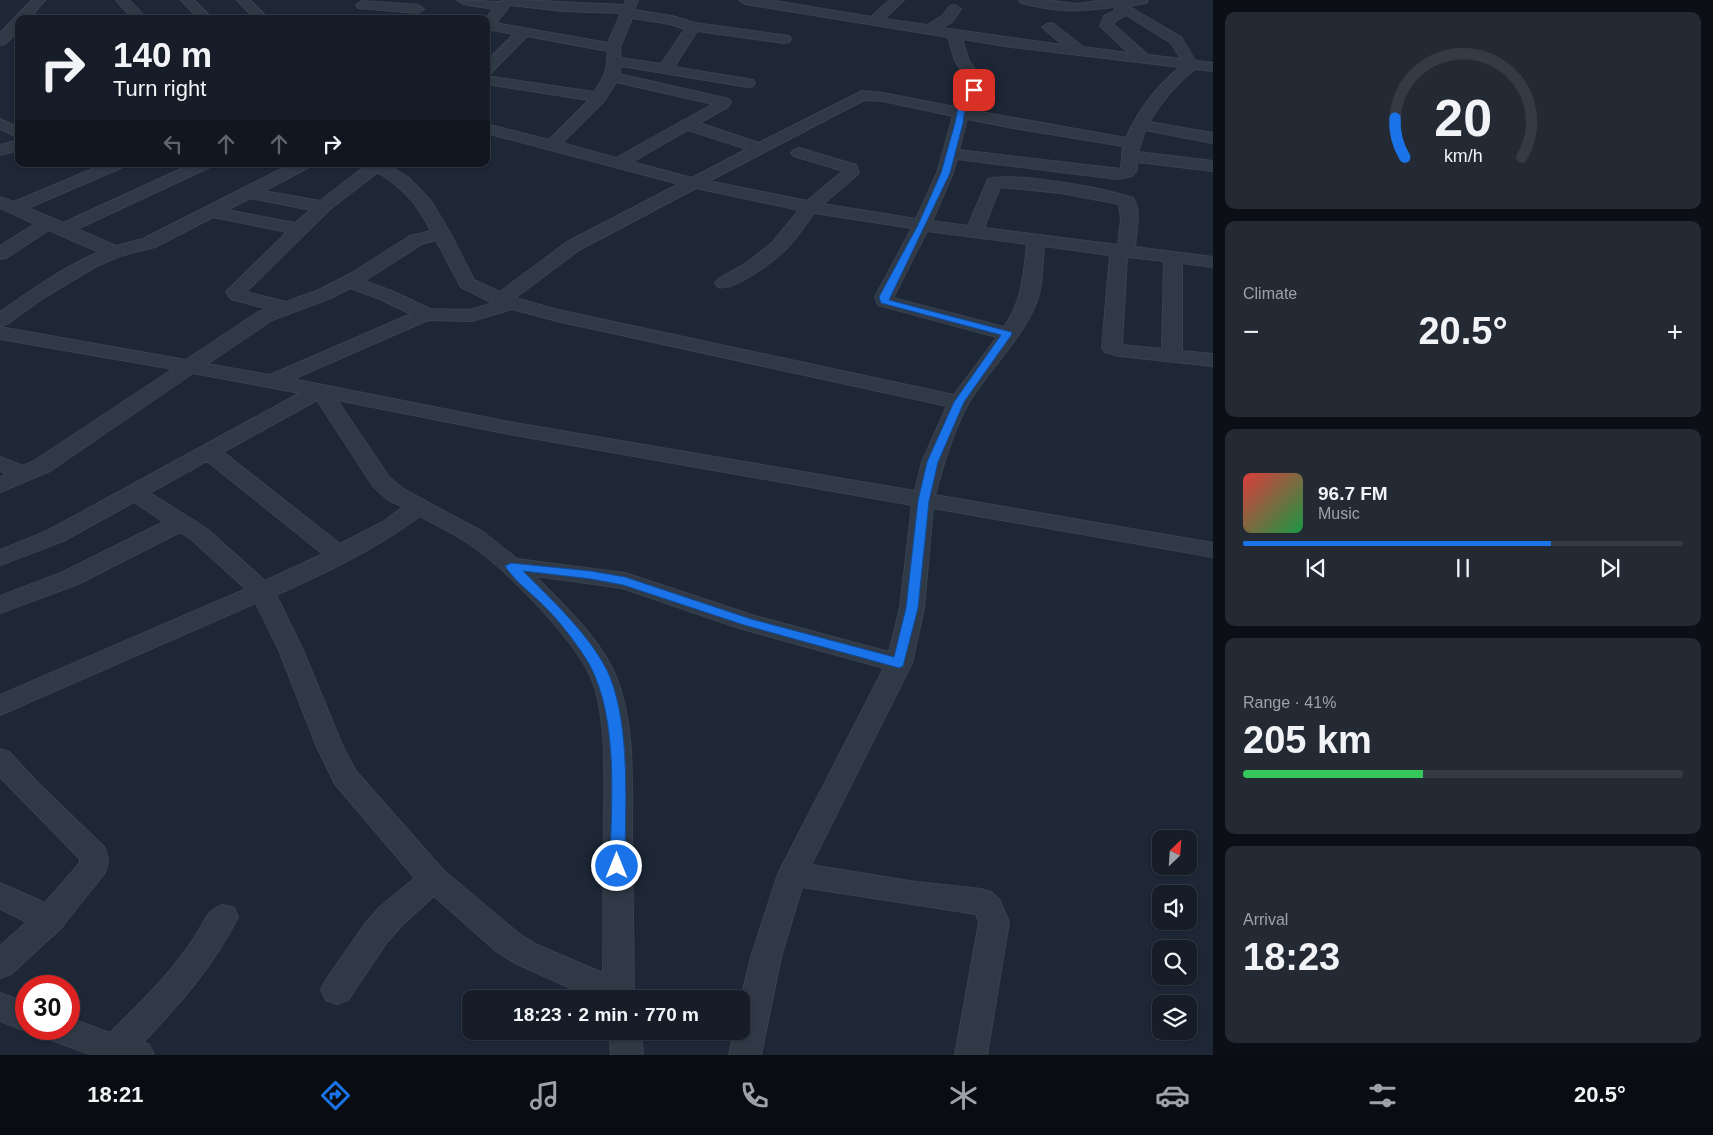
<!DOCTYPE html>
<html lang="en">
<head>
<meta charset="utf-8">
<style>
	:root { --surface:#161d28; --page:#232a34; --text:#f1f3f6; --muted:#9ea2a8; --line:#353b45; --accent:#1a73e8 }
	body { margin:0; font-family:Helvetica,sans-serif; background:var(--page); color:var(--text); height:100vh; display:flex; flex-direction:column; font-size:19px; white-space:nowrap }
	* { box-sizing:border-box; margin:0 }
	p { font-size:16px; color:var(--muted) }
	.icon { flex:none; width:28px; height:28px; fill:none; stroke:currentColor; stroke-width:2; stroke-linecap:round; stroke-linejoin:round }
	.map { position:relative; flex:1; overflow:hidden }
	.side { display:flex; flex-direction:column; gap:12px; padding:12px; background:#0c1016; width:500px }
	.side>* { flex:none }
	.guide { position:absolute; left:15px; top:15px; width:475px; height:152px; border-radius:10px; box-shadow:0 1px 4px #0004,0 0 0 1px var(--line); background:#161d28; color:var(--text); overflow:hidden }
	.needle { width:32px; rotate:25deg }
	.fabs { position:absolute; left:1152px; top:830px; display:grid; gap:10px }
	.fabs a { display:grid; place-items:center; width:45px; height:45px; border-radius:10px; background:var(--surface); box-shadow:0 1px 4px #0004,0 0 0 1px var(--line); font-size:25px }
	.speed { position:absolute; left:15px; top:975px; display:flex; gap:10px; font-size:25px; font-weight:700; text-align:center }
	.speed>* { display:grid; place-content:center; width:65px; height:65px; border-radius:50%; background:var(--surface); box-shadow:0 1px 4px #0004,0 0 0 1px var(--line); line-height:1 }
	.speed .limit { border:8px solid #d22; background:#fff; color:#111 }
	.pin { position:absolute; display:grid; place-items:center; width:42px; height:42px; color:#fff; margin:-21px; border-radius:10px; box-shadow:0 2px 8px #0006 }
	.me { position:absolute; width:55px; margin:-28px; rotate:0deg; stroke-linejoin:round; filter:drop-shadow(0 0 4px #0008) }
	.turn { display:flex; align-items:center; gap:18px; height:105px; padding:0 15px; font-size:22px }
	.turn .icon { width:65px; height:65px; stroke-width:2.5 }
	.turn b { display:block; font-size:35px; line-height:42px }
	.lanes { display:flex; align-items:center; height:48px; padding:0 15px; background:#0003; justify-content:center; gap:25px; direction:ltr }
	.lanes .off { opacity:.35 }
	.big { font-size:38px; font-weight:700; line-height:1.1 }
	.side .widget { flex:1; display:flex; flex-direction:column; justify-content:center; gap:8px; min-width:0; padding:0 18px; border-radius:10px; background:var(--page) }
	.side .dial { align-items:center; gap:0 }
	.dial svg { height:130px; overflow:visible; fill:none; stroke:var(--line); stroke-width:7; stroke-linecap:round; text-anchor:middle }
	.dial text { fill:var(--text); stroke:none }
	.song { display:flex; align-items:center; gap:15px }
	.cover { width:60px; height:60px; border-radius:8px; background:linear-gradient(135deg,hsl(0 70% 55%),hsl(140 70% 35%)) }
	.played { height:5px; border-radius:2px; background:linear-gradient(90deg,var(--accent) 70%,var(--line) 70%) }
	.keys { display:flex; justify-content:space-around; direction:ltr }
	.heat { display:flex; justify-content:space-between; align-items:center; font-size:28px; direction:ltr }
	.charge { height:8px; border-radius:4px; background:linear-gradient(90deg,#34c759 41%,var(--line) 0) }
	.trip { position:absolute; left:462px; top:990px; width:288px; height:50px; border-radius:10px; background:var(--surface); box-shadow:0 1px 4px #0004,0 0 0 1px var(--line); font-weight:700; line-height:50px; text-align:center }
	.tab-bar { display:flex; height:80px; justify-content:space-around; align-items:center; background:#090c10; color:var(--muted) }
	.tab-bar .icon { width:35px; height:35px }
	.tab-bar .on { color:var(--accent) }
	.tab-bar b { font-size:22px; color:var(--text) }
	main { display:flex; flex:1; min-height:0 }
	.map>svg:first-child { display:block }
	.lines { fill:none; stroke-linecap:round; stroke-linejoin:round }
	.minor-casing { stroke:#394250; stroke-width:2 }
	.minor { fill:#303946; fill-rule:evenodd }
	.route { fill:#1a73e8; stroke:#114b97 }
</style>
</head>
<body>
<main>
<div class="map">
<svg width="1213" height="1055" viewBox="0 0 1213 1055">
	<rect width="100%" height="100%" fill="#1d2736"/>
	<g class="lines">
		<defs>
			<g id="minor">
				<polygon points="32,0 45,0 29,19 19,19 19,30 5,44 0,45 0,33"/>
				<polygon points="116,0 129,0 147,19 133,19"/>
				<polygon points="181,0 194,0 213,19 199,19"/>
				<polygon points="237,0 250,0 269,19 255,19"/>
				<path d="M457,0L500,2L501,0C542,0 583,4 624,5L626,0H638L634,10L672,16L695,23L789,36L791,39L789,42L784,43L697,31L674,67L753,80L755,83L753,86L748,87L621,66L619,74L729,99L731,102L728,107L699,123L759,143L862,91L883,93L955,107L969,84L968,79L955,61L948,37L745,4L739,0H769L871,17L890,0H904L884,19L927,25L942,16L950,6L955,5L961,9L952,22L942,28L1063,45L1042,27L1049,23L1054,24L1083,47L1129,53L1100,26L1104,16L1117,10L1113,7C1076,12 1057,12 1021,3L1019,0H1044L1077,4L1104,0H1148L1146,3L1128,6L1181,37L1195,61L1213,63V71L1195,69C1176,84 1161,102 1149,122L1213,133V143L1145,130L1138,152L1213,161V171L1137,162V170L1132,176L1117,179L957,159L953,173L932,221L968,226L988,179C1016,172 1104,188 1133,198C1142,210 1136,233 1135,247L1213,257V267L1182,263V351L1213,354V366L1119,356L1105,352L1102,348L1110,255L1044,246C1042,265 1043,286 1036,303C1021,340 990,368 969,402C954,428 943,465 935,495L1213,543V557L933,508L924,608L912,663L811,865L916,882L981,889L991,892L999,899L1009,922L987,1055H955L979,922L976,914L802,887L781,957L761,1055H729L734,1031H741V999L751,957L778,874L884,668L739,628L622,588L535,576C563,604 601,640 616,677C635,724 632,781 632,831C633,887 633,943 634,999H595L515,963L496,951L434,896L402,925L387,942L348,1000L337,1004L326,1000L321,990L326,980L365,924L380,907L415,878L335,784L317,747L278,648L256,603L0,715V695L246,589L191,539L180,532L78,584L0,613V596L61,573L164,522L134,502L63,541L0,565V550L47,531L300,393L193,373L50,471L0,492V477L6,474L0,471V457L23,466L34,461L173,369L0,339V327L186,360L258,312L268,309L231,299L226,292L287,232L213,217L155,247L120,256L97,266L42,299L7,324L0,326V312C32,290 64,267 99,252L49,230L6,258L0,259V246L35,224L0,208V197L14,202L104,164H125L123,167L28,208L63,223L192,164H212L210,167L77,229L116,246L143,239L291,164H311L309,167L264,191L320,201L368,164H387L409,178L431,201L450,233L474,280L500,292L567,242L679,184L486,133V124L549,140L589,100L486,84V76L594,92C604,78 609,68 607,51L527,36L491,73L486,74V62L514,34L486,29L485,19L494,9L463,4ZM510,5L563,11L621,13L608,43L496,23ZM1126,15L1171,43L1181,59L1148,55L1114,25L1115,21ZM632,18L670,24L685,29L661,64L621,58L620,48ZM962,39L1011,47L1180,67C1157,86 1138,111 1126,138L969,110L983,84L982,79L969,61ZM616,82L713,104L616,158L562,143L605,100ZM864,100L883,101L953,116L937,173L916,219L823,204L857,175L859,172L856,165L799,148L794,150L791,153L794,156L843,171L807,201L709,181ZM967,119L1013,128L1123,146L1121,169L959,150ZM688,130L747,149L692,178L632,162ZM378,172C405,190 416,202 431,231L410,236L352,273L319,290L286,302L246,292L329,210ZM1000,187L1061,193L1119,204L1121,219L1118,245L984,228ZM696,188L799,210L773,242L748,262L718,279L715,283L718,287C735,291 772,262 785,250C796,239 805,225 814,213L912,228L875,297L878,305L997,337L954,395L558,310L515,298L579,250ZM250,198L311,210L295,223L227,210ZM927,231L1027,244C1024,274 1022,302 1004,327L893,298ZM436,240L461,287L493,303L470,310L430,309L392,291L364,281L422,244ZM1127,257L1164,261L1162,349L1122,345ZM350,288L380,299L411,314L270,375L207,364L272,320L331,298ZM512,309L557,321L947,406L922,462L915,491L509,422L293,379L428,320L472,321ZM317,400L373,486L387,499L403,507L383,522L340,544L223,452ZM337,400L509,434L912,505L900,608L889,652L755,616L625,573L517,559L483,532L403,489L389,477ZM207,461L323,554L265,581L207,529L150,493ZM420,516C435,525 452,532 466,542C504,566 571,635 590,675C608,714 604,782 604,825C604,875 603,924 603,973L537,945L518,933L444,871L355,770L343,747L302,648L276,595C325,573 376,549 420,516Z"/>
				<polygon points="362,1 418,5 424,9 418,13 358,8 356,5"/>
				<polygon points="0,119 19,128 19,138 0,129"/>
				<polygon points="19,140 19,150 0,155 0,145"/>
				<path d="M0,749L9,752L39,784L104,847C109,857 109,864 104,874L61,928L11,974L0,978V946L27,922L0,909V883L45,903L80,863V859L0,777Z"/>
				<path d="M223,905L234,908L238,917C213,966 181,1003 143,1042L149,1045L154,1055H92L49,1039L44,1029H69V1018L110,1033C141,1002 173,972 196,935C205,921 207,910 223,905Z"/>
				<polygon points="0,993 26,1003 26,1029 32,1029 26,1031 0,1021"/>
				<polygon points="609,1031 641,1031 643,1055 611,1055"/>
			</g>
		</defs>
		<!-- minor casing -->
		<use href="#minor" class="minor-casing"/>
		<!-- minor -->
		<use href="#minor" class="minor"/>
	</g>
	<!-- route -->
	<path class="route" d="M972,89L978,90L965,107L963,123L950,173L889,300L1011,332L1012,334L964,402L938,462L929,501L918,608L903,666L899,668L744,625L623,585L591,579L523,571C552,600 594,639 610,677C631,731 625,807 625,866L623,870L617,871L612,870L610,866C611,800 621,706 581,651C571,637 560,622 548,610C534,595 516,583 505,566L511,563L591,571L625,577L751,619L894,657L906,608L918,501L927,462L954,402L1001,335L881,303L879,297L918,225L941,173L955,123L958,107Z"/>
</svg>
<div class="fabs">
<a><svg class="needle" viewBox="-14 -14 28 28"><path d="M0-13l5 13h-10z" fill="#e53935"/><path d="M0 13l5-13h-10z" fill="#9ea2a8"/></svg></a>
<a><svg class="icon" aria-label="sound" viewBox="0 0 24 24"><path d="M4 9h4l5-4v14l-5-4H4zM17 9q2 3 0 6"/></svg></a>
<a><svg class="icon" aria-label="search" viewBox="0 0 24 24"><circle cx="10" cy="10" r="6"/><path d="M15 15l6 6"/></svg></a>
<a><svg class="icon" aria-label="layers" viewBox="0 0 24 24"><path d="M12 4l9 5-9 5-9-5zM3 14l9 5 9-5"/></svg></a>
</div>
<div class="speed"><div class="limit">30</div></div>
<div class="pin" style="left:974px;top:90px;background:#d93025"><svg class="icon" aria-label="arrive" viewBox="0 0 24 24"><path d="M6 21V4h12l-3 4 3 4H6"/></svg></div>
<svg class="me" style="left:617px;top:866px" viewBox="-20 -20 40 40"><circle r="17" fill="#1a73e8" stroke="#fff" stroke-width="3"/><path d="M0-11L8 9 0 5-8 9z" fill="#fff"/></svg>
<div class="trip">18:23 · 2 min · 770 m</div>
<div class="guide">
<div class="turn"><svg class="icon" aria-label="right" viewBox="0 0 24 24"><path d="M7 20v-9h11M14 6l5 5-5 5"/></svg><div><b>140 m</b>Turn right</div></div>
<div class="lanes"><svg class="icon off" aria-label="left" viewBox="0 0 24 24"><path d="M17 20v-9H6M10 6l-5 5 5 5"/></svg><svg class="icon off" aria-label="ahead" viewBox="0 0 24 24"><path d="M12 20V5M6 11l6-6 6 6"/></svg><svg class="icon off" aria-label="ahead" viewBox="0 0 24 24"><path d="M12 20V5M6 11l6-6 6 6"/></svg><svg class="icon" aria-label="right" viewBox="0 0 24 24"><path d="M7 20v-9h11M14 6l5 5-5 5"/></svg></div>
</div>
</div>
<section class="side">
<div class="widget dial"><svg viewBox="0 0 100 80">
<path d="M14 69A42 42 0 1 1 86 69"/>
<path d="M14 69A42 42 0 0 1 8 45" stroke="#1a73e8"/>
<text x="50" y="56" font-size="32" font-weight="700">20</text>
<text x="50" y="72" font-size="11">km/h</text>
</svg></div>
<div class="widget"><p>Climate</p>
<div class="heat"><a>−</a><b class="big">20.5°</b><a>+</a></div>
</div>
<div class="widget">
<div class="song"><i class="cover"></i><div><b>96.7 FM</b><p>Music</p></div></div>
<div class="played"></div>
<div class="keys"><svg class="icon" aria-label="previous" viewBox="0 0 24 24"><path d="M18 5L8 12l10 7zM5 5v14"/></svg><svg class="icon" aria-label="pause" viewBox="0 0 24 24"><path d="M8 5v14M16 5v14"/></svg><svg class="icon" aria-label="next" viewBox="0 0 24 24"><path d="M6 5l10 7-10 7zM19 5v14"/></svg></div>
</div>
<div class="widget"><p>Range · 41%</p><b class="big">205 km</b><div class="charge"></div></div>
<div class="widget"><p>Arrival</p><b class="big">18:23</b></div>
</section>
</main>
<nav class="tab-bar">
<b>18:21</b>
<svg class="icon on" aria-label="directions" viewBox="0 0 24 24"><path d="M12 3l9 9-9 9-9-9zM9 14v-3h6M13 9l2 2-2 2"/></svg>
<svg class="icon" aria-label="music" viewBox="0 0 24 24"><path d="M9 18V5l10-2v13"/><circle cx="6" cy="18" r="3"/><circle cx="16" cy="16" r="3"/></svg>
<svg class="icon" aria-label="phone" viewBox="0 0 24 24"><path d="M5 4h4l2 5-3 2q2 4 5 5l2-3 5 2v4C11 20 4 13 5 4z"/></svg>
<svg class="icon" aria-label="climate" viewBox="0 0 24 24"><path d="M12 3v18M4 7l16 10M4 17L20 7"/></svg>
<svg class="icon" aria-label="car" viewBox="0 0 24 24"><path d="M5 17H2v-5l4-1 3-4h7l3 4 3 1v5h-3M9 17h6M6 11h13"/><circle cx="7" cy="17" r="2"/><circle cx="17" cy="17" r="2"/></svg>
<svg class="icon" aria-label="filters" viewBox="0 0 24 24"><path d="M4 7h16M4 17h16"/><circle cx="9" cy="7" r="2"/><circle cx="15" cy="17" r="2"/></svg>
<b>20.5°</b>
</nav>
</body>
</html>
